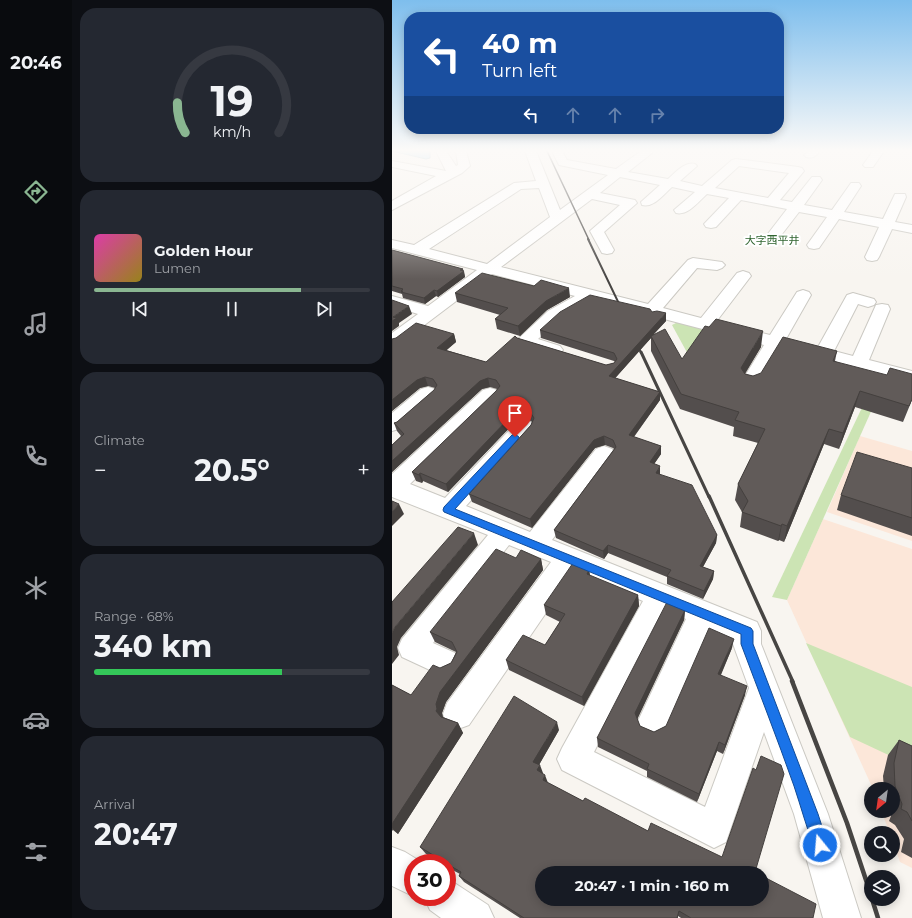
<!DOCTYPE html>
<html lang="en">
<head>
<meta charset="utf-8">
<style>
	:root { --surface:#171b24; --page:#242831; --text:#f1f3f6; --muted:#9ea1a6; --line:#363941; --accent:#8ab691 }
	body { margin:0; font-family:Montserrat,"Noto Sans JP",sans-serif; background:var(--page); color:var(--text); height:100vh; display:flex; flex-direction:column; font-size:15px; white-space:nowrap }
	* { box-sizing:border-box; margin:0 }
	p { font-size:13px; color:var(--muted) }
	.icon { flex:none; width:22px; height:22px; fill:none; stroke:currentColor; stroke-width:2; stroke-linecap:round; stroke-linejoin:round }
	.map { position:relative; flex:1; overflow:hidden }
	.sheet { display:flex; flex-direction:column; gap:8px; padding:8px; background:#0d0f14; width:320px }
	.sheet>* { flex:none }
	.banner { position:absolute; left:12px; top:12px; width:380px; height:122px; border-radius:16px; box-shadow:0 2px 10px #0003; background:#1a4fa0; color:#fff; overflow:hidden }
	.needle { width:26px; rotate:209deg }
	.tools { position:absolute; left:472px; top:782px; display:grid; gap:8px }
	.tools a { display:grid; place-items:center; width:36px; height:36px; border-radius:50%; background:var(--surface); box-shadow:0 2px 10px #0003; font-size:20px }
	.speed { position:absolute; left:12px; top:854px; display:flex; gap:8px; font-size:20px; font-weight:700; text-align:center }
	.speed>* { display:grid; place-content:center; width:52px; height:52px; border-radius:50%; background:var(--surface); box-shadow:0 2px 10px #0003; line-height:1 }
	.speed .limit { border:6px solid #d22; background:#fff; color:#111 }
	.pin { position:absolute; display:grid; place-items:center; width:34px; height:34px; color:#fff; margin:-41px -17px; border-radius:50% 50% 50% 0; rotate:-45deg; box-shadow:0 0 4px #0007 }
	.pin .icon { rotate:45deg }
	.me { position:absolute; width:44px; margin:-22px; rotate:343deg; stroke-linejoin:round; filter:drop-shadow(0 0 3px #0008) }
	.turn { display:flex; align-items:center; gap:14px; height:84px; padding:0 12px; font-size:18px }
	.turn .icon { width:52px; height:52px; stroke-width:2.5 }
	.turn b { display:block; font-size:28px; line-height:34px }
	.lanes { display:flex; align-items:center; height:38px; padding:0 12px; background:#0003; justify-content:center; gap:20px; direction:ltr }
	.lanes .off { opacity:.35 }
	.big { font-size:30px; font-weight:700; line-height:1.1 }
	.sheet .widget { flex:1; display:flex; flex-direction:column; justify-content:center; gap:6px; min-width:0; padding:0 14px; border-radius:16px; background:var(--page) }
	.sheet .dial { align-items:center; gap:0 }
	.dial svg { height:104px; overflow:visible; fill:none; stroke:var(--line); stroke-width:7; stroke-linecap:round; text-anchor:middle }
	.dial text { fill:var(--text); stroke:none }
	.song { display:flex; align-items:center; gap:12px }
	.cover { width:48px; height:48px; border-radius:6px; background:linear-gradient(135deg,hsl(320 70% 55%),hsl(50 70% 35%)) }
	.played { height:4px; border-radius:2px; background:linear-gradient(90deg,var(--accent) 75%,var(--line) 75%) }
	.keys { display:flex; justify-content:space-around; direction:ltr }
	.heat { display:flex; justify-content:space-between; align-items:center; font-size:22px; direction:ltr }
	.charge { height:6px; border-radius:3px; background:linear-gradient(90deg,#34c759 68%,var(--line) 0) }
	.trip { position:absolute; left:143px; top:866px; width:234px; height:40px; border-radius:20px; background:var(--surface); box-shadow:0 2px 10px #0003; font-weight:700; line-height:40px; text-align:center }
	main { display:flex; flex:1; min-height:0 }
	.tabs { display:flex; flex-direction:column; width:72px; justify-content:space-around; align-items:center; background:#090b0e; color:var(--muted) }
	.tabs .icon { width:28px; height:28px }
	.tabs .on { color:var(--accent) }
	.tabs b { font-size:18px; color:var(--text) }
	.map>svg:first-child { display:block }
	.education { fill:#fce7d9 }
	.green { fill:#cce4b4 }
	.water { fill:#7fccf4; stroke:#6095b0 }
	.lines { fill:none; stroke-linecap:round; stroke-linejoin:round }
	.minor-casing { stroke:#cbc9c3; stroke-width:2 }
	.minor { fill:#fff; fill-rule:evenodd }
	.rail-far4 { stroke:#474543; stroke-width:1.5 }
	.rail-far3 { stroke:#474543; stroke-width:2 }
	.rail-far2 { stroke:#474543; stroke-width:3 }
	.rail-far1 { stroke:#474543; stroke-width:3.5 }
	.rail { stroke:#474543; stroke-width:4.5 }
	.wall { fill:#534e4d }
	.shaded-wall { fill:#44403e }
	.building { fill:#615b59; stroke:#44403e }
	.route { fill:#1a73e8; stroke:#114b97 }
	.labels { text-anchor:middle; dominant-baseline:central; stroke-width:4; stroke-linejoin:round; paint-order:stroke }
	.far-quarter-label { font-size:11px; fill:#306530; stroke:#fff }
</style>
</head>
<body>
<main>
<nav class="tabs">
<b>20:46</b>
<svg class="icon on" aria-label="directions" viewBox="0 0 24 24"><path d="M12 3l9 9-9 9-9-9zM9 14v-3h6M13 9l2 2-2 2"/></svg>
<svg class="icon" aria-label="music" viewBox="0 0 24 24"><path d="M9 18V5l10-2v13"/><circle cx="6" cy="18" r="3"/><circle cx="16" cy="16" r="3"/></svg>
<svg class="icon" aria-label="phone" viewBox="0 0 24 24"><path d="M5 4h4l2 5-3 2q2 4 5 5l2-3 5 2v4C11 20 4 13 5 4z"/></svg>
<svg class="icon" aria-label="climate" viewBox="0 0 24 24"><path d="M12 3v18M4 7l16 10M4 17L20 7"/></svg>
<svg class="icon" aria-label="car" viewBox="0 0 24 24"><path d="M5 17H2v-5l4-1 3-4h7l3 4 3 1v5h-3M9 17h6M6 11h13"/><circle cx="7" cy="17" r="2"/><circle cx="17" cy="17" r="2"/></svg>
<svg class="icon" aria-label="filters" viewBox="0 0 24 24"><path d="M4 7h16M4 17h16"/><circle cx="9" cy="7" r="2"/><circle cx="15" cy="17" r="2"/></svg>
</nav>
<section class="sheet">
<div class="widget dial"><svg viewBox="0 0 100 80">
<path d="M14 69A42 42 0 1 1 86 69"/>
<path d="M14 69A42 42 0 0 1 8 46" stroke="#8ab691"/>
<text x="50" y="56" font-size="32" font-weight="700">19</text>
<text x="50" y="72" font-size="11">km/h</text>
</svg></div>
<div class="widget">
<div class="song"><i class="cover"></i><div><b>Golden Hour</b><p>Lumen</p></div></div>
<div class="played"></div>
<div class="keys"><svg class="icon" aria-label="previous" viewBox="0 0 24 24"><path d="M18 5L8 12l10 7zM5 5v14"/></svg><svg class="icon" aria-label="pause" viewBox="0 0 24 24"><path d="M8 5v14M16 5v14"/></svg><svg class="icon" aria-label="next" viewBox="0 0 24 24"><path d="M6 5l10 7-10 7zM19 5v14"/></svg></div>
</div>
<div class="widget"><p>Climate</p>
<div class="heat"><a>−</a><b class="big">20.5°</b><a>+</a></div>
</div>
<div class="widget"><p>Range · 68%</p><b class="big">340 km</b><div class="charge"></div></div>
<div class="widget"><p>Arrival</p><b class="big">20:47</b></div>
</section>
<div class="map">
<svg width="520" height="918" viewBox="0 0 520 918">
	<rect width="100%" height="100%" fill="#f8f5f0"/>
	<!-- education -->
	<g class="education">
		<polygon points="468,436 520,451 520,541 435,512"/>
		<polygon points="431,519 520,549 520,868 508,862 501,842 501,833 498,833 489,811 501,811 501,789 481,789 395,600"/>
	</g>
	<!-- green -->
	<g class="green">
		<polygon points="286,322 318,330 298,358 280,325"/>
		<polygon points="485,376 494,378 395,600 380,597"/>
		<polygon points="414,643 520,687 520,766 458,737"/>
	</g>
	<!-- water -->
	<polygon class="water" points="0,151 38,151 38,158 34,159"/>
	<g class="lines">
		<defs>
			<g id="minor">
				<polygon points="44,151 54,151 64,166 66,165 64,151 74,151 78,166 70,173 0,210 0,201 44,176 0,167 0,161 54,171"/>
				<path d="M133,151H144L168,210L216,175L167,165L160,151H170L175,160L224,169L249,151H261L260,153L236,172L276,179C283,173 293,161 303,164L305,166L288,181L310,186L340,160L344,159L406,167L410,168L412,171L388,200L400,202L420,177H428L430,180L412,205L440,210L459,183H467L469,186L452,212L491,219L503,194H513L514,197L503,222L520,225V233L500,229L487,257L485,260L480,261L475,260L473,257L487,227L447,219L427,248L422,249L417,248L415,245L435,217L407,212L387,238L382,239L377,238L375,235L395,209L349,200L324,227L319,228L314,227L312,224L337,198L315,194C307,201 296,216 284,213L282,210L303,192L280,187C272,194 262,208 250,205L249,202L268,185L228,177L208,193L243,200L245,203L212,232L222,250L220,253L215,254L210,253L198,231L228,205L200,199L109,267L256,304L296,260L301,258L330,262L333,265L330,268L325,270L305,268L271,308L309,318L345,273L351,271L357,273L359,276L324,322L378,335L405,292L411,290L417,292L419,295L394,339L426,347L455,295L461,293L482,299L484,302L482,305L476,307L466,304L442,351L461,356L484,305L490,304L496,305L498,309L477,360L520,371V383L388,349L365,388L358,390L351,388L348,384L372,345L199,300L168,319L146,339L168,346L171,350L168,354C155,357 139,349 127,345L124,341L156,311L183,296L100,274L6,345L0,346V333L26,314L0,306V296L36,306L85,270L0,248V240L22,245L122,183L144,181ZM347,166L397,173L376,198L323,188ZM147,188L158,217L95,264L37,249L129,189Z"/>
				<path d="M416,151H428C424,156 421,159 414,157L412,155Z"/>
				<polygon points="481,151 492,151 481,167 473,167 471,165"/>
				<polygon points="36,387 43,389 46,393 43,397 7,429 0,431 0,413 29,389"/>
				<path d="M98,388L105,390L108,394L105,398L18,484L53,498L125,422L132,420L139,422L142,427L139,432L74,506L138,532L204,449L212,446L220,449L223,454L220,459L160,540L365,622L369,631V644L436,814L469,918H431L402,814L372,732L334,842L322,848L170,770L165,759L170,748L251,601L182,572L77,725L66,729L55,725L51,714L55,703L159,562L117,545L41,643L63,653L68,663L63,673L53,677L10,657L6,648L10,639L96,535L0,497V474L91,390ZM274,610L294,619L245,723L250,734L261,739L272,734L318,629L341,638V644L357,688L313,807L202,752Z"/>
				<polygon points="0,847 13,852 31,863 21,863 21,896 0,886"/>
				<polygon points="55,880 64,884 96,905 102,918 49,918 38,910 32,897 55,897"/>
			</g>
		</defs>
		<!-- minor casing -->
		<use href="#minor" class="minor-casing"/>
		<!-- minor -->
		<use href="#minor" class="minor"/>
		<!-- rail-far4 -->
		<polyline class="rail-far4" points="155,151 197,240"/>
		<!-- rail-far3 -->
		<g class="rail-far3">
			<polyline points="196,239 230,310"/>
			<polyline points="243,339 249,353"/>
		</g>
		<!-- rail-far2 -->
		<polyline class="rail-far2" points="249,352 317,497"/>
		<!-- rail-far1 -->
		<polyline class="rail-far1" points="317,496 401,682"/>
		<!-- rail -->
		<g class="rail">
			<polyline points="400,681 455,823 479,895"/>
			<polyline points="480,899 486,918"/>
		</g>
	</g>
	<!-- wall -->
	<g class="wall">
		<polygon points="0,250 71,269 73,277 46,297 44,296 33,304 11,298 10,294 0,291"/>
		<polygon points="63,293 178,297 155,310 128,336 105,329 103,319 108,315 65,302"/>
		<polygon points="260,312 274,321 262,334 290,359 369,347 353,374 361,376 445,351 443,361 520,400 511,422 463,407 447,449 432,444 392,542 387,540 386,541 348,527 350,512 343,500 346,484 366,443 341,436 342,427 288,409 259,351 259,338 223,378 268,392 268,400 242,437 269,446 269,454 262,464 268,474 325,535 324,543 311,567 322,571 321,579 311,599 275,584 275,577 216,553 212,559 164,538 162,530 222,449 221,448 213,445 203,448 140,528 80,502 77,494 139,425 140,422 139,421 132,419 124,421 56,492 31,481 30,483 24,481 20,472 104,391 105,389 98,387 90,389 0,472 0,445 9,436 5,431 2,423 5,422 42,390 43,388 36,386 28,388 0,411 0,339 62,334 64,342 54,350 94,362 125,338 214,365 222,363 223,362 222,361 149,338 148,330"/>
		<polygon points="520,468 520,536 445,510 449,495"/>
		<polygon points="124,558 149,559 151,570 54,702 50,713 51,717 66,723 71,733 6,834 1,830 0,831 0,685 19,695 48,668 59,663 64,652 43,642 38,632"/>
		<polygon points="197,570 198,576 246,595 247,606 192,706 117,670 114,660 153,645 168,622 154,615 152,605"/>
		<polygon points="293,610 292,620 245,719 248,726 262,732 274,726 340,648 329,675 353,695 331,754 325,751 305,802 255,777 255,771 206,747 205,738"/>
		<polygon points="167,730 147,765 150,774 156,783 191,801 256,831 330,857 363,872 421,918 289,918 286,916 286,918 128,918 72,882 67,876 68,874 55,867 55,863 49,863 34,854 28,847"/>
		<polygon points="507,740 520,746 520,858 509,852 512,839 503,825 497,821 499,816 497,811 501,811 501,789 492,789 491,776 496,755"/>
	</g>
	<!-- shaded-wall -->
	<g class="shaded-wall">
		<polygon points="71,269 71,272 72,271 73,277 46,297 45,291"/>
		<polygon points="177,288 178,297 155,310 128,336 126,326 154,301"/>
		<polygon points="42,290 44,296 33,304 32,298"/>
		<polygon points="17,306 20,314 7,323 7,326 0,331 0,321 1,317"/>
		<polygon points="274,313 274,321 259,337 259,336 259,338 218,384 217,376"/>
		<polygon points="371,331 369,347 347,383 349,368"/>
		<polygon points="62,334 64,342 48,356 45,348"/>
		<polygon points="33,377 36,386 28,388 0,411 0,400 25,380"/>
		<polygon points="96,378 98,387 90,389 0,472 0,461 88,381"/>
		<polygon points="468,391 463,407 447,449 451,433"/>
		<polygon points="268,392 268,400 237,443 237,435"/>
		<polygon points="130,410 132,419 124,421 56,492 54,484 122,413"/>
		<polygon points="437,429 432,444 392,542 395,526"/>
		<polygon points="212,436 213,445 203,448 140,528 138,519 202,440"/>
		<polygon points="269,446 269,454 258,470 258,462"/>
		<polygon points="268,466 268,474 264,481 264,473"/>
		<polygon points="28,473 31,481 30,483 27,475"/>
		<polygon points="7,504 12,514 0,526 0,512"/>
		<polygon points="390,524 387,540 386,541 389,526"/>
		<polygon points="82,533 86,545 9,638 5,647 7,655 0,664 0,633 3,627"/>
		<polygon points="325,535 324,543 307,574 308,566"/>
		<polygon points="216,545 216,553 212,559 211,551"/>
		<polygon points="149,559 151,570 54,702 50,713 51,718 49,720 44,711 44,704 48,692"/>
		<polygon points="197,570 199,581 195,574"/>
		<polygon points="322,571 321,579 311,599 312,591"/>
		<polygon points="246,595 247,606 192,706 190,697"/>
		<polygon points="293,610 292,620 244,722 243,713"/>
		<polygon points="342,639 340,648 325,683 326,674"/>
		<polygon points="355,686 353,695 331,754 333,745"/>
		<polygon points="165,722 167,730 144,770 141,762"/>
		<polygon points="66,723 71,733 6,834 0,828 0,824"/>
		<polygon points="327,742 325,751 305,802 307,794"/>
		<polygon points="148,765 151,773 148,779 145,770"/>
		<polygon points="153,775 156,783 151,780"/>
	</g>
	<!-- building -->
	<g class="building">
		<polygon points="0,250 71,269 68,270 72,271 45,291 42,290 32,298 9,292 11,291 9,291 11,289 0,286"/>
		<polygon points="90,273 142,286 149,280 177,288 154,301 126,326 103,319 116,308 63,293"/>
		<polygon points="198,295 258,309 260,312 265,311 274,313 217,376 268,392 237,435 269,446 258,462 268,466 264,473 300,485 325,535 308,566 322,571 312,591 275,576 279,570 216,545 211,551 162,530 224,447 221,440 212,436 202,440 138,519 77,494 139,425 142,418 138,412 130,410 122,413 54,484 28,473 27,475 20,472 104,391 108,386 104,380 96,378 88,381 0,461 0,445 12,434 2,423 5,422 42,390 45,385 41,379 33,377 25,380 0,400 0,339 4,338 24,323 62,334 45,348 94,362 123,336 125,338 214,365 222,363 225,359 222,353 148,330 168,312"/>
		<polygon points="0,300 17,306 1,317 5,318 0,321"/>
		<polygon points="324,319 371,331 349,368 353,374 361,376 369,373 391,337 445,351 441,361 495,375 498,368 520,374 520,399 517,406 468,391 451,433 437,429 395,526 390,524 389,526 350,512 356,501 346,484 373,429 343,420 347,412 289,394 259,336 273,329 290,359 313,326 317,327"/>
		<polygon points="465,452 520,468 520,518 449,495"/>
		<polygon points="0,501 7,504 0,512"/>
		<polygon points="66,527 82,533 3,627 0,633 0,602"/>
		<polygon points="104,549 124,558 129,550 149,559 48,692 44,704 45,709 44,711 49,717 66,723 0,824 0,685 19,695 41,665 48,668 59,663 65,652 60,642 38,632"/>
		<polygon points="181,563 197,570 195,574 246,595 190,697 114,660 131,635 153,645 173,614 152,605"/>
		<polygon points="275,602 293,610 243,713 248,726 262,732 274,726 317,628 342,639 326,674 355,686 333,745 327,742 307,794 255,769 257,764 205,738"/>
		<polygon points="122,696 165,722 141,762 148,765 145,770 153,775 151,780 191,801 193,798 256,831 259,823 330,857 361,768 364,770 369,756 389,765 392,774 363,872 364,873 150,873 150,899 370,899 370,876 424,904 421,918 299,918 287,911 285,918 132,918 67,876 69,872 55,864 55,863 54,863 28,847"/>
		<polygon points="507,740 520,746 520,821 515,812 509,809 510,804 503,786 502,763"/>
	</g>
	<!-- sky -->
	<linearGradient id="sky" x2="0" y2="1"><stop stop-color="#7ebeed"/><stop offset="0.54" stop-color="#fcfaf8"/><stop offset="1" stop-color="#fcfaf8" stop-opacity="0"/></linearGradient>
	<rect width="520" height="279" fill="url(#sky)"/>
	<!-- route -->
	<path class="route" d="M123,434L127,437L126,439L63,509L359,628L361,631V644L426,814L436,845L433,850L428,852L423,850C415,829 409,807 402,786C385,738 367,692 349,644V634L52,512L51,510L52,507L120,435Z"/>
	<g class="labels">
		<!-- far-quarter labels -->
		<g class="far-quarter-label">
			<text x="380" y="240">大字西平井</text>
		</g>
	</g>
</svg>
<div class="tools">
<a><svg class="needle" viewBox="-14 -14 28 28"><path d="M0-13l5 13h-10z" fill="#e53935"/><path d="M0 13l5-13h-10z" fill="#9ea1a6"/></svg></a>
<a><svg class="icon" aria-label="search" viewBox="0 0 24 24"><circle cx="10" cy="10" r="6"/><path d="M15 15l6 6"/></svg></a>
<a><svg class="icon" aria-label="layers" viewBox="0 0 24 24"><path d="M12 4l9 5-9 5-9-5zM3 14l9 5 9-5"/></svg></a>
</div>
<div class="speed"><div class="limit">30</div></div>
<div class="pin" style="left:123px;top:437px;background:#d93025"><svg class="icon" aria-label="arrive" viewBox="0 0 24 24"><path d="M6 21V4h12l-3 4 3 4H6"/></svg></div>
<svg class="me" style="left:428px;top:845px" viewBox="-20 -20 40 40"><circle r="17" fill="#1a73e8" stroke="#fff" stroke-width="3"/><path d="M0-11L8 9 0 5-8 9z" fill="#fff"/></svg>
<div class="trip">20:47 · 1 min · 160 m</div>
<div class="banner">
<div class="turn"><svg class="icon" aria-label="left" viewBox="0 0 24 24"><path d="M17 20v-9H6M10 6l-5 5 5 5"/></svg><div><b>40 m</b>Turn left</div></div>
<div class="lanes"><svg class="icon" aria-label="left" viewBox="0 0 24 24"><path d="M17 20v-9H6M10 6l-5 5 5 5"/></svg><svg class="icon off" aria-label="ahead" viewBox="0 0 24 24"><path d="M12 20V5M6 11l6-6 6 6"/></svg><svg class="icon off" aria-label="ahead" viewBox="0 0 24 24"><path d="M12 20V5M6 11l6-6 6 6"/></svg><svg class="icon off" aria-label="right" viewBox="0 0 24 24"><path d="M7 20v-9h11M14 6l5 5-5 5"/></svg></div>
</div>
</div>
</main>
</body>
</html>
